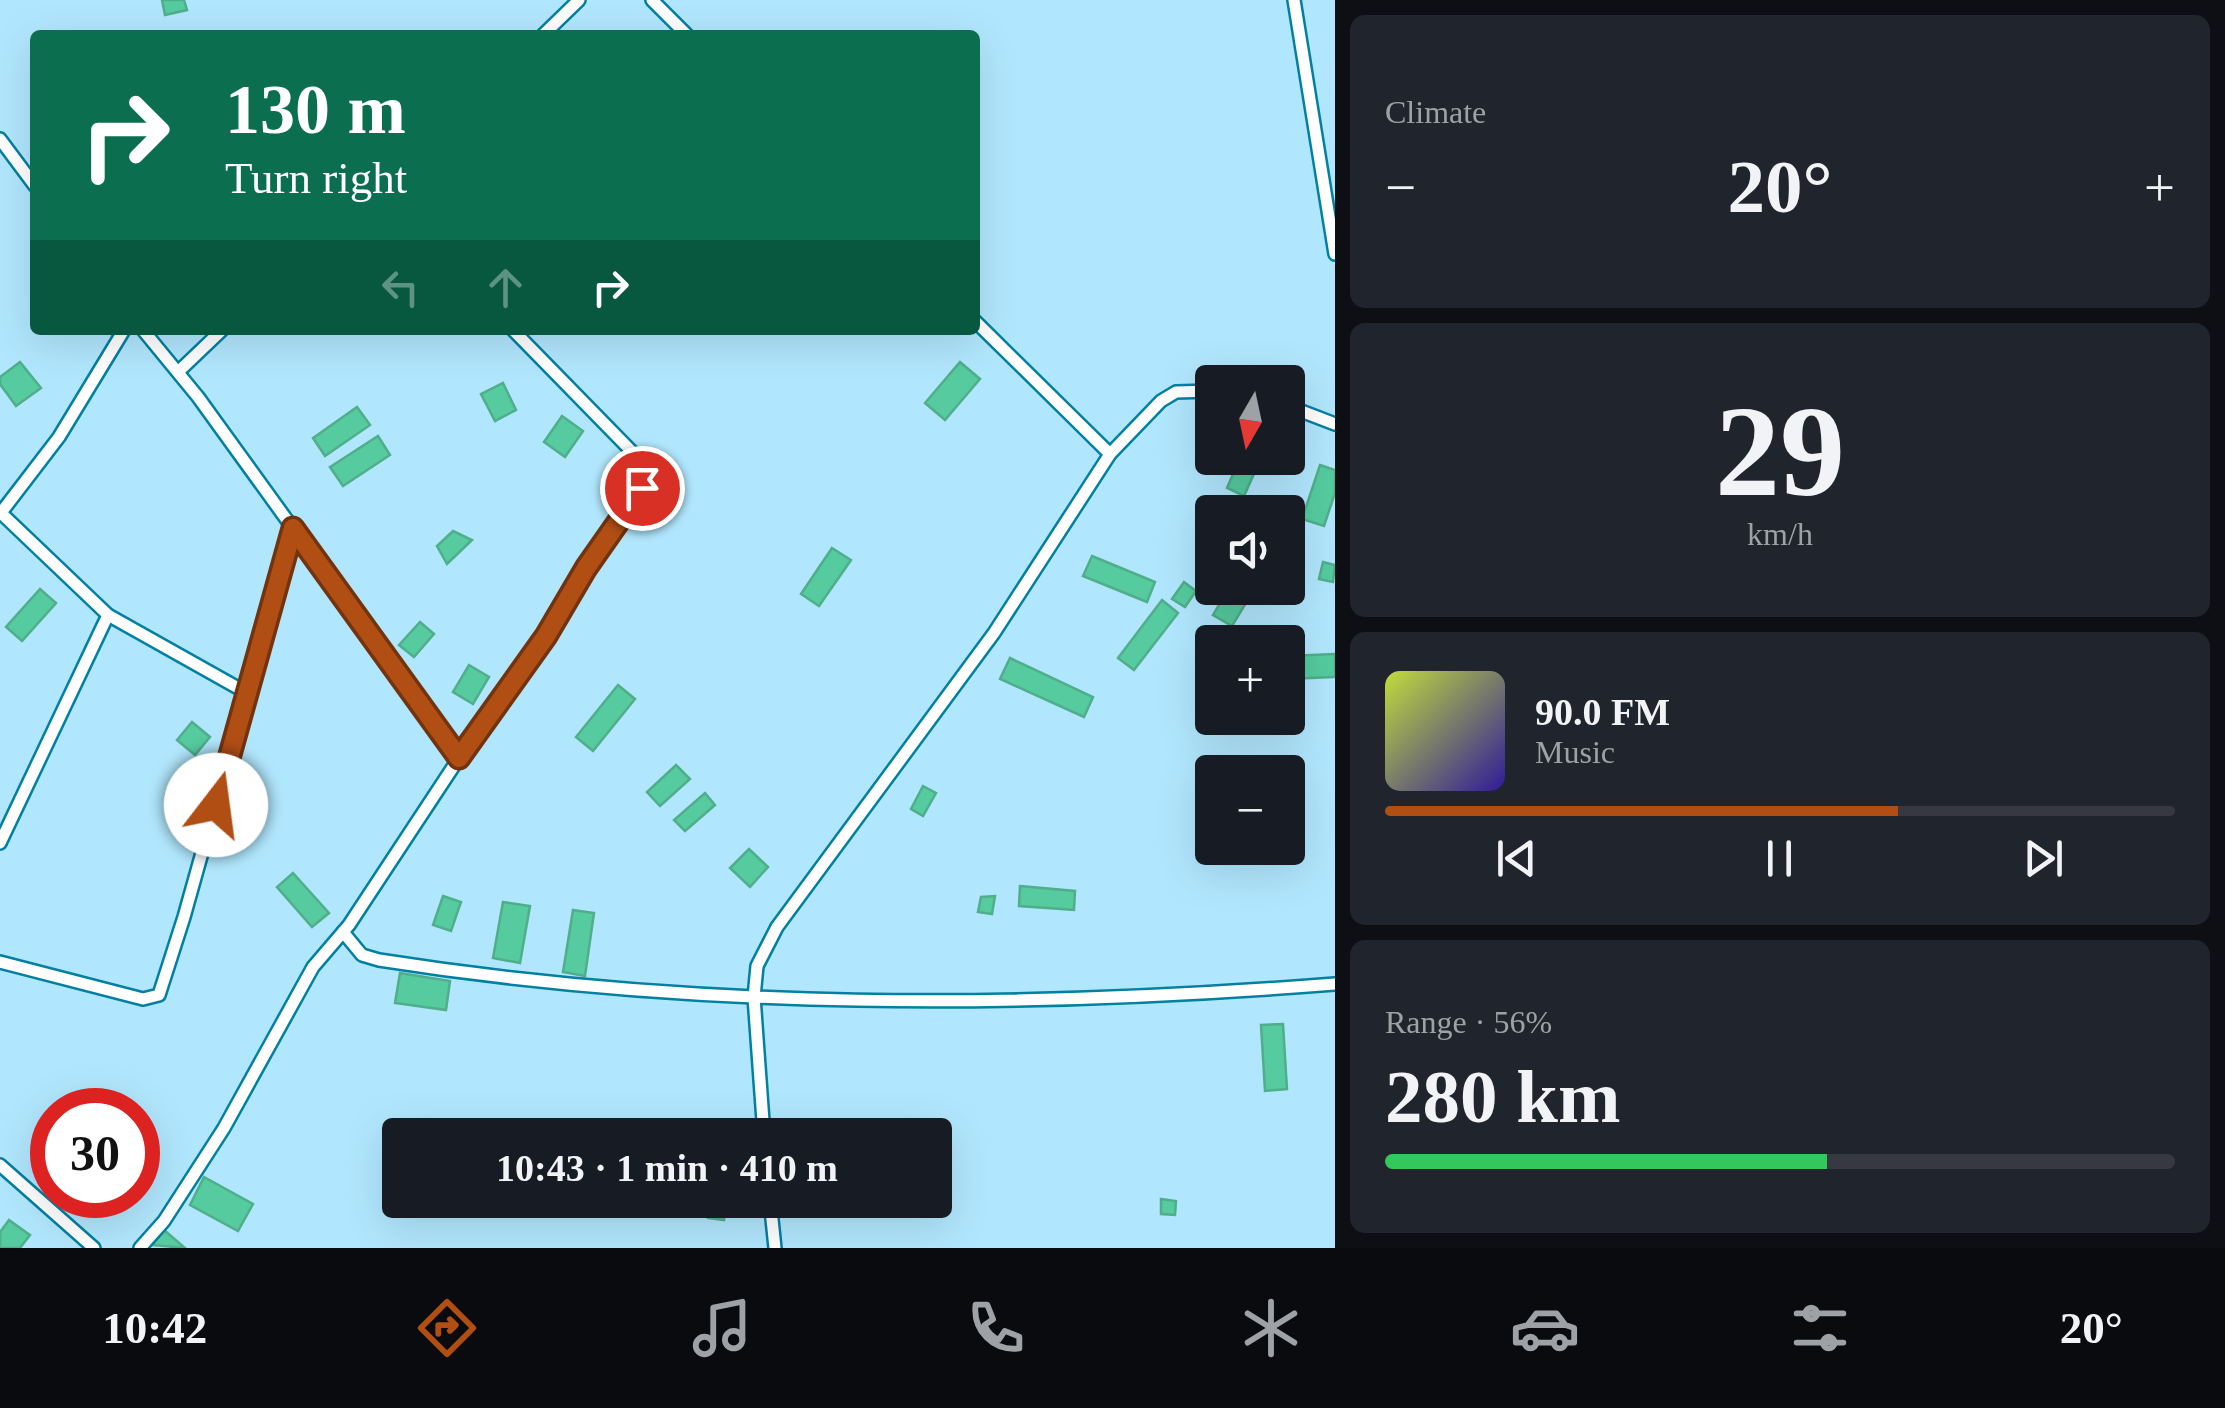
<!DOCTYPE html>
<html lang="en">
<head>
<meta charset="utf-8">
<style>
	:root { --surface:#171b24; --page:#20242c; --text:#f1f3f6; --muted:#9ea1a6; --line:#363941; --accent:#b04e14 }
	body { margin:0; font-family:"Times New Roman",serif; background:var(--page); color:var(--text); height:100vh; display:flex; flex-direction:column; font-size:38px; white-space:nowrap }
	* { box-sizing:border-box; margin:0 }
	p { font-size:32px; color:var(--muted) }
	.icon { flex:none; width:55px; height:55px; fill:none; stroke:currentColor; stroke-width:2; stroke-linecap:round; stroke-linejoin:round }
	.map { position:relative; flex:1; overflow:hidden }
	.panel { display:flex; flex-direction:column; gap:15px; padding:15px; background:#0d0f14; width:890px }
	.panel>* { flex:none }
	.top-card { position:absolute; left:30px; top:30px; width:950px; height:305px; border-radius:10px; box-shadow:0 10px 40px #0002; background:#0b6e4f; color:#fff; overflow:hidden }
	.needle { width:65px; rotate:189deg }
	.tools { position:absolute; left:1195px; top:365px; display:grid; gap:20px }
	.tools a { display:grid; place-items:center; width:110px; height:110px; border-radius:10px; background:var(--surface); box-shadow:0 10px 40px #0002; font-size:50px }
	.speed { position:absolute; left:30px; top:1088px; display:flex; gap:20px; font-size:50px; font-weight:700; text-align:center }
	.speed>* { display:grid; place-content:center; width:130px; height:130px; border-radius:50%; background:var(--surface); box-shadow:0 10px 40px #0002; line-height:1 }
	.speed .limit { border:15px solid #d22; background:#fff; color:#111 }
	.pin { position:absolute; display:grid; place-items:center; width:85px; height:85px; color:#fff; margin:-42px; border:5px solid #fff; border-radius:50%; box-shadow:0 2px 10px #0007 }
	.me { position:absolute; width:110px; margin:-55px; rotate:15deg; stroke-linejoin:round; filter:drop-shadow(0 0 8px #0008) }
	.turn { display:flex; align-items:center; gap:35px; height:210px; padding:0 30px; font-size:45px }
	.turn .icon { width:130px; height:130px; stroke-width:2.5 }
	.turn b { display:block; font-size:70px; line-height:85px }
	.lanes { display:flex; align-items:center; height:95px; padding:0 30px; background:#0003; justify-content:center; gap:50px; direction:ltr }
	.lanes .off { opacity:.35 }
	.big { font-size:75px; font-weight:800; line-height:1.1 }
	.panel .tile { flex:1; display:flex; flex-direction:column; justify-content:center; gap:15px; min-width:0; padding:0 35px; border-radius:15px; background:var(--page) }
	.panel .dial { align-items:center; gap:0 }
	.dial b { font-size:130px; line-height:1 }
	.song { display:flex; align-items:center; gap:30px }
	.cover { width:120px; height:120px; border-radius:15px; background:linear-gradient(135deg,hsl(70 70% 55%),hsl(250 70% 35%)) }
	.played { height:10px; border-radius:5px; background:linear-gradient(90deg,var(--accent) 65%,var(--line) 65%) }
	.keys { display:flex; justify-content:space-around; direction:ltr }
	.heat { display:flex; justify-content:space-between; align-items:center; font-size:55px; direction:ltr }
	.charge { height:15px; border-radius:8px; background:linear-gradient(90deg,#34c759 56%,var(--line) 0) }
	.trip { position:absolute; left:382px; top:1118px; width:570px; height:100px; border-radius:10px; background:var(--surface); box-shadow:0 10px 40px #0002; font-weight:800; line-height:100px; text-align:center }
	.dock { display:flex; height:160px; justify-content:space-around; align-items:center; background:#090b0e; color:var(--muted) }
	.dock .icon { width:70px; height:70px }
	.dock .current { color:var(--accent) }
	.dock b { font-size:45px; color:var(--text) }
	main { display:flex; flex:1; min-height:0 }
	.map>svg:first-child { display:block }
	.building { fill:#55cb9f; stroke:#50ae8a; stroke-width:2.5 }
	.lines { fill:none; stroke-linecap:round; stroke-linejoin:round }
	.minor-casing { stroke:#0280a2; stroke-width:16 }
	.minor { stroke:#fff; stroke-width:11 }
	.route-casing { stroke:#72330d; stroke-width:25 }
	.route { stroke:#b04e14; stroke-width:18 }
</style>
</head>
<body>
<main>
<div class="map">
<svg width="1335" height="1248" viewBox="0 0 1335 1248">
	<rect width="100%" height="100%" fill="#b1e7fe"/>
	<!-- building -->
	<g class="building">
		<polygon points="162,0 184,0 187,10 165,15"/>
		<polygon points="20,362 41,388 16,406 0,384 0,377"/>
		<polygon points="960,362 980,379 945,420 925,403"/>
		<polygon points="503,383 516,410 495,421 481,394"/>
		<polygon points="357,407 370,425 325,456 313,438"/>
		<polygon points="562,416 583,431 565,457 544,442"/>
		<polygon points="378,436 390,455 343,486 330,467"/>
		<polygon points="1240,458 1261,458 1244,496 1227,488"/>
		<polygon points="1320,465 1335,470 1335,493 1324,526 1302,519"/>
		<polygon points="453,531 472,540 447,564 437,546"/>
		<polygon points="832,548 851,560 819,606 801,594"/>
		<polygon points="1092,556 1155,582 1147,602 1083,576"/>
		<polygon points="1323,562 1335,565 1333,582 1319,579"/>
		<polygon points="1184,582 1196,591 1185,607 1172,599"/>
		<polygon points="1229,588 1255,588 1232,626 1213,615"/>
		<polygon points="40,589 56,603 22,641 6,627"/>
		<polygon points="1162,600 1178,613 1134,670 1118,658"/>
		<polygon points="420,622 434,634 414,657 399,645"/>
		<polygon points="1335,654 1335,677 1288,679 1288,656"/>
		<polygon points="1010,658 1093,697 1084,717 1000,679"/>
		<polygon points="469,665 489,677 473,704 453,692"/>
		<polygon points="618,685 635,699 593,751 576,737"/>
		<polygon points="192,722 210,737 195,755 177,740"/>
		<polygon points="676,765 690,779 660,806 647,792"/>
		<polygon points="923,786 936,793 923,816 911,809"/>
		<polygon points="705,793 715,805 685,831 674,820"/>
		<polygon points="749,849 768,867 750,887 730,868"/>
		<polygon points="293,873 329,913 312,927 277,887"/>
		<polygon points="1020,886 1075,891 1074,910 1019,906"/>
		<polygon points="443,896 461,902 451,931 433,925"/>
		<polygon points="995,896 992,914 978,912 981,897"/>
		<polygon points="503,902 530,906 520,963 493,958"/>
		<polygon points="573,910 594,913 585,976 563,972"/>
		<polygon points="400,973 450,981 446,1010 395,1003"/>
		<polygon points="1283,1024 1287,1089 1265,1091 1261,1025"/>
		<polygon points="204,1177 253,1204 238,1231 190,1205"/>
		<polygon points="1161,1199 1176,1201 1175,1215 1161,1214"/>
		<polygon points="710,1203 726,1205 724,1220 708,1218"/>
		<polygon points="9,1220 30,1235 20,1248 0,1248 0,1232"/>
		<polygon points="164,1230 185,1248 152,1245"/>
	</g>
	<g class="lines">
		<defs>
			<g id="minor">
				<polyline points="652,0 687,35"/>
				<polyline points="1294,0 1335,254"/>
				<polyline points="543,35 579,0"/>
				<polyline points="0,139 35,186"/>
				<polyline points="975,321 1110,454"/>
				<polyline points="178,372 222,330"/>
				<polyline points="1288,406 1335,424"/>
				<polyline points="1,513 108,615 247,693"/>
				<polyline points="0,514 59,437 124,330"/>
				<polyline points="459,758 545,636 586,568 642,488 645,465 513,330"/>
				<polyline points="0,843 108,615"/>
				<path d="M343,932L362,955L379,960C695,1010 1017,1009 1335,984"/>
				<polyline points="0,962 143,999 159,995 184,917 293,528"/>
				<polyline points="520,1127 603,1135"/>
				<polyline points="764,1135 754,997 757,966 777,927 994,633 1110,454 1161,401 1176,392 1212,391"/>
				<polyline points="0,1165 94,1248"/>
				<polyline points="770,1200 775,1248"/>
				<polyline points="140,1248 164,1221 224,1128 313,967 349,925 459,758 198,397 143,330"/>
			</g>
		</defs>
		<!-- minor casing -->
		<use href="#minor" class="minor-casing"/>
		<!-- minor -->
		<use href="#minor" class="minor"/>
	</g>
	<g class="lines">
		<defs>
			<polyline id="route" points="216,805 293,528 459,758 546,636 586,568 642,488"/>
		</defs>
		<!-- route casing -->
		<use href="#route" class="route-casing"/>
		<!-- route -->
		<use href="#route" class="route"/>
	</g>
</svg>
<div class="tools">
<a><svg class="needle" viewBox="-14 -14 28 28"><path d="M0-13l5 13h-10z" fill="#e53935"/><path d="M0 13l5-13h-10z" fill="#9ea1a6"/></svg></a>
<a><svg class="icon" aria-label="sound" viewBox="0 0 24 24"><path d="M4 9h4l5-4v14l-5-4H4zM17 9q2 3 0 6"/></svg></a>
<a>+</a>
<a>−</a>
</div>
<div class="speed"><div class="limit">30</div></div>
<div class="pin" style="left:642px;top:488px;background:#d93025"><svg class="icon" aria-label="arrive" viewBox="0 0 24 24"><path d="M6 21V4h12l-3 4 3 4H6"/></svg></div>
<svg class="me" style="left:216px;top:805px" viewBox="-20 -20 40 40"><circle r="19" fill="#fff"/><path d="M0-13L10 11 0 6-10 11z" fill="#b04e14"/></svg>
<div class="trip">10:43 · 1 min · 410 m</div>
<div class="top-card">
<div class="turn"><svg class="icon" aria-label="right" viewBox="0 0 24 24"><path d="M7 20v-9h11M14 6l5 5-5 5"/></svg><div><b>130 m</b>Turn right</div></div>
<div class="lanes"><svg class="icon off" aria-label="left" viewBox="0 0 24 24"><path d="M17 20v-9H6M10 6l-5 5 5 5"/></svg><svg class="icon off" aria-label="ahead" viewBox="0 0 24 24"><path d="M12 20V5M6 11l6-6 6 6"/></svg><svg class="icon" aria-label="right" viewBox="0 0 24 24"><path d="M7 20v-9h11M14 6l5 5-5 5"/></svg></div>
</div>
</div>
<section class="panel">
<div class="tile"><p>Climate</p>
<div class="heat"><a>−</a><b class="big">20°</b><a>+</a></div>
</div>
<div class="tile dial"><b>29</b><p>km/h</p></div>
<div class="tile">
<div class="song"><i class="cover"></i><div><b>90.0 FM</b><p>Music</p></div></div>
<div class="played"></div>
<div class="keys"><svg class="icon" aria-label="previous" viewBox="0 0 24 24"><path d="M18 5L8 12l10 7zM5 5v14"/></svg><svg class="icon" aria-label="pause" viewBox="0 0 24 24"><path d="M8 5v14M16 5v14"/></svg><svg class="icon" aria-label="next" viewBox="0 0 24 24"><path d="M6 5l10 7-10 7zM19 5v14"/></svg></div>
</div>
<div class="tile"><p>Range · 56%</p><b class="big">280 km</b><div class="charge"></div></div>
</section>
</main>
<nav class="dock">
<b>10:42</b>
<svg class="icon current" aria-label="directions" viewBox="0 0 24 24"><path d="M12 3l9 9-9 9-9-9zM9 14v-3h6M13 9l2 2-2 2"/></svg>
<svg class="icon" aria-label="music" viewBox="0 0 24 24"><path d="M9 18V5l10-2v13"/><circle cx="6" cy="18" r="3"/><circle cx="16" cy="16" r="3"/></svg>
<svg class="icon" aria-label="phone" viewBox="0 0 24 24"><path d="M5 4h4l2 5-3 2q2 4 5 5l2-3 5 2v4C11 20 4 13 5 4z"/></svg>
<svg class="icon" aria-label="climate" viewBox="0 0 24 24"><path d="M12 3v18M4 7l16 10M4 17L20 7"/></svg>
<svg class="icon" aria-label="car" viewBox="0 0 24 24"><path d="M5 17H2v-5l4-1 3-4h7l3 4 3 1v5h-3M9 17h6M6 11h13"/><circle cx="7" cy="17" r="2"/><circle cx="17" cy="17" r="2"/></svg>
<svg class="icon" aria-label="filters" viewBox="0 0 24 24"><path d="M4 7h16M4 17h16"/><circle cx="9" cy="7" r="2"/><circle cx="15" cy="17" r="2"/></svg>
<b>20°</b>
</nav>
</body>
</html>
